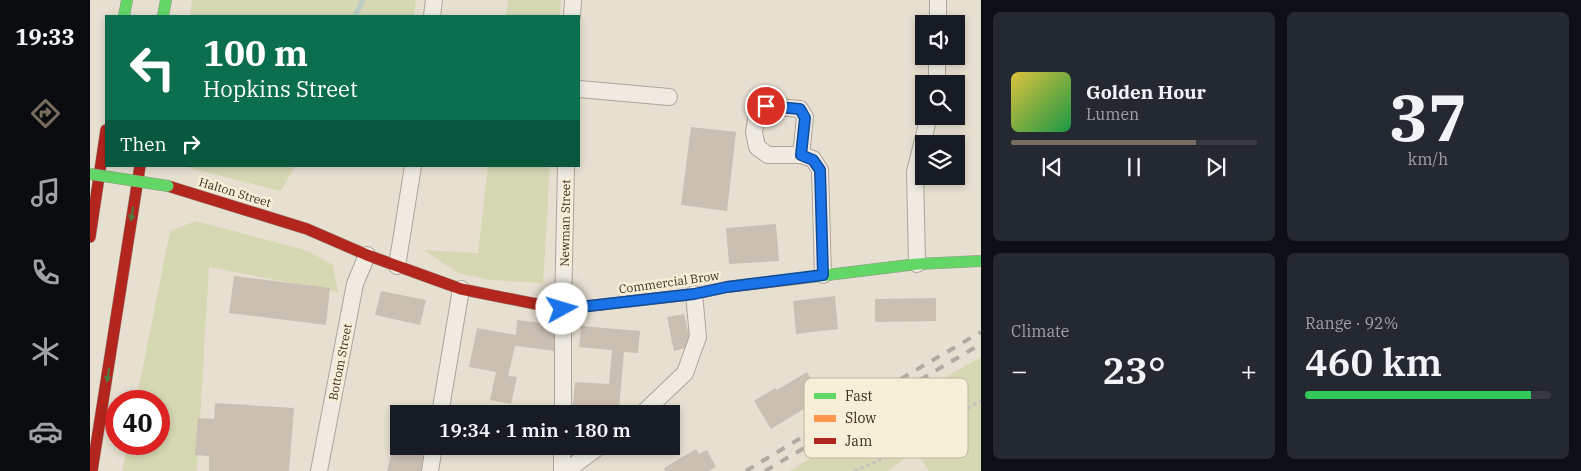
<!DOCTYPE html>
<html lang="en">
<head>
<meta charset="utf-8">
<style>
	:root { --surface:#171b24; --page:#242831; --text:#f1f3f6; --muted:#9ea1a6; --line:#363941; --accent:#786c5e }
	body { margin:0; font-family:"IBM Plex Serif",serif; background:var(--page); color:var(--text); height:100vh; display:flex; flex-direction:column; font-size:19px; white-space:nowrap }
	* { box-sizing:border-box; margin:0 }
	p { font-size:16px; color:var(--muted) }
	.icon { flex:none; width:28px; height:28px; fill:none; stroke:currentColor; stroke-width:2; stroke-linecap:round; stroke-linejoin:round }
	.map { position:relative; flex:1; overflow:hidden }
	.sheet { display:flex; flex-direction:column; gap:12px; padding:12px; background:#0d0f14; width:600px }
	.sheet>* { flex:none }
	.top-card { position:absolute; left:15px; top:15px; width:475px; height:152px; border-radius:0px; box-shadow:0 2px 8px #0003; background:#0b6e4f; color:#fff; overflow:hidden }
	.buttons { position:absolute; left:825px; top:15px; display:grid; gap:10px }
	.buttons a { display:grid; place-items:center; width:50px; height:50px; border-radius:0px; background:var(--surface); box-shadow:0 2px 8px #0003; font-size:25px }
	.speed { position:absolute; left:15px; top:390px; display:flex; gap:10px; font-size:25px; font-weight:700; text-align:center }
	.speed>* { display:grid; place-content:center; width:65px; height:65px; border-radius:50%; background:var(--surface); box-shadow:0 2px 8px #0003; line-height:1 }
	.speed .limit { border:8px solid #d22; background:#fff; color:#111 }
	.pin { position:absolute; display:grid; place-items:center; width:42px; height:42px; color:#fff; margin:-21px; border:2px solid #fff; border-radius:50%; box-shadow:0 1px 5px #0007 }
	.me { position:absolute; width:55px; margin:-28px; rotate:84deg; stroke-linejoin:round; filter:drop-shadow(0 0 4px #0008) }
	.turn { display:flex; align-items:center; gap:18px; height:105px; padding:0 15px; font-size:22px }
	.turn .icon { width:65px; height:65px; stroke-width:2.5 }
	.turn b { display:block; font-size:35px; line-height:42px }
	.then { display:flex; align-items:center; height:48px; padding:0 15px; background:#0003; gap:10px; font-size:19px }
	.big { font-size:38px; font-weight:600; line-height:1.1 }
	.sheet .widget { flex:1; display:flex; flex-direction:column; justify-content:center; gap:8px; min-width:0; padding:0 18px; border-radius:8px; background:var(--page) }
	.sheet .dial { align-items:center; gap:0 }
	.dial b { font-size:65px; line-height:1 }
	.song { display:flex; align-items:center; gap:15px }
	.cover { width:60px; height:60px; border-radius:8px; background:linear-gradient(135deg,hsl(50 70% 55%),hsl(140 70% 35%)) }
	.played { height:5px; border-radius:2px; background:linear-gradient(90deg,var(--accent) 75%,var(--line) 75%) }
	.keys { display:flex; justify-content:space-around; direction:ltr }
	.heat { display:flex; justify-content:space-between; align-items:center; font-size:28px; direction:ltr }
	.charge { height:8px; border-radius:4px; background:linear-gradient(90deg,#34c759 92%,var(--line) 0) }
	.sheet .tiles { flex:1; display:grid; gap:12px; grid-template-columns:repeat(2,1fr) }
	.trip { position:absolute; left:300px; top:405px; width:290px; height:50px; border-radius:0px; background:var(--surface); box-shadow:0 2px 8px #0003; font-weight:600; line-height:50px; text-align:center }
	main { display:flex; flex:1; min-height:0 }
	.dock { display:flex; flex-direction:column; width:90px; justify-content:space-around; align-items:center; background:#090b0e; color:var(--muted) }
	.dock .icon { width:35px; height:35px }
	.dock .current { color:var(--accent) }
	.dock b { font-size:22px; color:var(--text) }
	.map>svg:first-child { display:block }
	.green { fill:#d6d7b3 }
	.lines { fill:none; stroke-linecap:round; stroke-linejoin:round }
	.stream { stroke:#bcccc2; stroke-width:5 }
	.building { fill:#cbbfb2 }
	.street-casing { stroke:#ada599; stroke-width:18 }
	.fast-casing { stroke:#9c958a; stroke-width:12 }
	.slow-casing { stroke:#9c958a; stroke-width:12 }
	.jam-casing { stroke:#9c958a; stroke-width:12 }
	.path { stroke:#c8c2b9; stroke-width:3; stroke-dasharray:4 2.5; stroke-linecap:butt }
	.street { stroke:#efebe3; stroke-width:16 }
	.fast { stroke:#63d668; stroke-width:11 }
	.slow { stroke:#ff974d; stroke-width:11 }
	.jam { stroke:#b3261e; stroke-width:11 }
	.rail { stroke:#afaaa2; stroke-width:4; stroke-dasharray:9 9; stroke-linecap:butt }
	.fast-bridge-casing { stroke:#9c958a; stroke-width:12; stroke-linecap:butt }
	.fast-bridge { stroke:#63d668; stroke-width:11 }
	.oneway { fill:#4e7a40 }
	.route-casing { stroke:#114b97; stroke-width:12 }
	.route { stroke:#1a73e8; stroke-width:9 }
	.labels { text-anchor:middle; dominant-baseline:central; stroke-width:5; stroke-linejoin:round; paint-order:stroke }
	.street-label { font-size:12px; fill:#3d2e20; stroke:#f7eed8 }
	.key { fill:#f7eed8; stroke:#bfb4a1; stroke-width:1 }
	.key-label { font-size:14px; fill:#3d2e20 }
</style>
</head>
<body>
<main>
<nav class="dock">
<b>19:33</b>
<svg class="icon current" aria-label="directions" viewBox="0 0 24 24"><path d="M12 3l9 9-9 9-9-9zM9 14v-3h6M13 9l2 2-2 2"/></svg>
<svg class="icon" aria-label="music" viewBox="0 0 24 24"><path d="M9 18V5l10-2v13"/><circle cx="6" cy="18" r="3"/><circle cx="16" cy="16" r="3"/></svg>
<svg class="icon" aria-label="phone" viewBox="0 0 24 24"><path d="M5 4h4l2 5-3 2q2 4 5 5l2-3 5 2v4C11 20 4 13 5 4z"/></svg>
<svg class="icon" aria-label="climate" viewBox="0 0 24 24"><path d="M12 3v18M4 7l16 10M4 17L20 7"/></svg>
<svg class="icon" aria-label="car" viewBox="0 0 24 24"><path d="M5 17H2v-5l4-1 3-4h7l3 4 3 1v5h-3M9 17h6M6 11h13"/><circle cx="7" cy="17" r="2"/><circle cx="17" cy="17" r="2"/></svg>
</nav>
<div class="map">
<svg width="891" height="471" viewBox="0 0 891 471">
	<rect width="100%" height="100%" fill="#e7e0d1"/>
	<!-- green -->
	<g class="green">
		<polygon points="102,0 326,0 324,16 100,16"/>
		<polygon points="418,0 471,0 470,16 416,16"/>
		<polygon points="92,166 205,166 191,191"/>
		<polygon points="398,166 460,166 453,283 400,280 368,273 334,250 388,253"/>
		<polygon points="106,221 218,251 243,265 248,292 119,267 107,471 32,471 38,444 69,444 69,401 46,401 80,231"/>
		<polygon points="891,357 891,471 839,471 829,456 820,454 798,471 700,471 799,409"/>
	</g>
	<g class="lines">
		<!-- stream -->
		<polyline class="stream" points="265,16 273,0"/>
	</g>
	<!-- building -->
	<g class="building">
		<polygon points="601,127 646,132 637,211 591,205"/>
		<polygon points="686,224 689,261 639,264 636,228"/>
		<polygon points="144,276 240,288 236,325 139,313"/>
		<polygon points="291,291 336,300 330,325 285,315"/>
		<polygon points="745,296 748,329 706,334 703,301"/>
		<polygon points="846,298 846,321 785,322 785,299"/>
		<polygon points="594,314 601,344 599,347 584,351 577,317"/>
		<polygon points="427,320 467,325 465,351 425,346 418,376 427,377 421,404 400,400 406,372 379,367 387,328 426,335"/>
		<polygon points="491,326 550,331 548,353 534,352 529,409 518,408 518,414 482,414 485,382 519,384 522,350 489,347"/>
		<polygon points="717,372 732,398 681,429 664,401 685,388 687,390"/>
		<polygon points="125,403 204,408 199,471 119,471 119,456 105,455 108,418 124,419"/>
		<polygon points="306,433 309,433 309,446 336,446 331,471 297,471"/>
		<polygon points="606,449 609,454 617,450 626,467 619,471 575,471 574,468"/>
	</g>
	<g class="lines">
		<defs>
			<g id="street">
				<polyline points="342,16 344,0"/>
				<polyline points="482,16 483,0"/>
				<polyline points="848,24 848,0"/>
				<polyline points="847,84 847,56"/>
				<polyline points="489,89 579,97"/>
				<polyline points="711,155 715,117 710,109 676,106 667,114 664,132 667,147 678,155 711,155 723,159 730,170 733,275"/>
				<polyline points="827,264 825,172 839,116"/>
				<polyline points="307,266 323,166"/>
				<polyline points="350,414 371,289"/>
				<polyline points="473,414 473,309 476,166"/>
				<polyline points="552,414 595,373 608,337 604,294"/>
				<polyline points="229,471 265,284 277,255"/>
				<polyline points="340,471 344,446"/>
				<polyline points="472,471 472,446"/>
				<polyline points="476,471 510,446"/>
			</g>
			<g id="fast">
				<polyline points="34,16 37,0"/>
				<polyline points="73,16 76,0"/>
				<polyline points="713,278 827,264 891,261"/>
			</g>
			<polyline id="slow" points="446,304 473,309 604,294 637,287 713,278"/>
			<g id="jam">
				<polyline points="78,186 217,229 277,255 371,289 446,304"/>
				<polyline points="0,237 16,130"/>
				<polyline points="2,471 50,166"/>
			</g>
		</defs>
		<!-- street casing -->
		<use href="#street" class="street-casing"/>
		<!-- fast casing -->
		<use href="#fast" class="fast-casing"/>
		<!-- slow casing -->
		<use href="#slow" class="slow-casing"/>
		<!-- jam casing -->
		<use href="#jam" class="jam-casing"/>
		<!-- path -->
		<polyline class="path" points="764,471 807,453 891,400"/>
		<!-- street -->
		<use href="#street" class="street"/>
		<!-- fast -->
		<use href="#fast" class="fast"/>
		<!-- slow -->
		<use href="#slow" class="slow"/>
		<!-- jam -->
		<use href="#jam" class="jam"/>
		<!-- rail -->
		<g class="rail">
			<polyline points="656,471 744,418 891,332"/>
			<polyline points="675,471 891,344"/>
		</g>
		<defs>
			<polyline id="fast-bridge" points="0,174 78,186"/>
		</defs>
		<!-- fast-bridge casing -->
		<use href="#fast-bridge" class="fast-bridge-casing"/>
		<!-- fast-bridge -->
		<use href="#fast-bridge" class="fast-bridge"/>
	</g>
	<!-- one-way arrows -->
	<defs><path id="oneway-solid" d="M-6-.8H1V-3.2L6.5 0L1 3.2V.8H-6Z" transform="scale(1.25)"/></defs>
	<g class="oneway">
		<use href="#oneway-solid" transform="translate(42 214) rotate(99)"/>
		<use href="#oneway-solid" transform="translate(18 375) rotate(99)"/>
	</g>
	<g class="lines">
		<defs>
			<polyline id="route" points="472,309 604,294 637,287 733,275 730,170 723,160 711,155 715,118 710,109 676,106"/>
		</defs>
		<!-- route casing -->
		<use href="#route" class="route-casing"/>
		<!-- route -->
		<use href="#route" class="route"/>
	</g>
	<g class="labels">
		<!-- street labels -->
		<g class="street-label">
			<text transform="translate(145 192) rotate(17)">Halton Street</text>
			<text transform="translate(475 223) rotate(-89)">Newman Street</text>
			<text transform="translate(579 282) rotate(-8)">Commercial Brow</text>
			<text transform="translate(250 362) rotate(-79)">Bottom Street</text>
		</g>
	</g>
	<!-- legend -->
	<rect x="714" y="378" width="164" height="80" rx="8" class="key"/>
	<rect x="724" y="393" width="22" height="6" fill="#63d668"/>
	<rect x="724" y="415" width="22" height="7" fill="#ff974d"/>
	<rect x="724" y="438" width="22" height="6" fill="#b3261e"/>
	<g class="key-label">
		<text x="755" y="401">Fast</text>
		<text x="755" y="423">Slow</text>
		<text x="755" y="446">Jam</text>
	</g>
</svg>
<div class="buttons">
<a><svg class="icon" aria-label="sound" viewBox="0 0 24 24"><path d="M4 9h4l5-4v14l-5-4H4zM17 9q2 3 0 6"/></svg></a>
<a><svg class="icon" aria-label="search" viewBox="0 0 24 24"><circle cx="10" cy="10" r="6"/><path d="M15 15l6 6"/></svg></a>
<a><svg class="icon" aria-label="layers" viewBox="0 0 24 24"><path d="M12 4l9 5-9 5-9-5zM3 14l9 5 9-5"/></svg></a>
</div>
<div class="speed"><div class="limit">40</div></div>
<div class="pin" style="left:676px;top:106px;background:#d93025"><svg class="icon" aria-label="arrive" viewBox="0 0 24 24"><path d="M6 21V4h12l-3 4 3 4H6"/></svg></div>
<svg class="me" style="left:472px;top:309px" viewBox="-20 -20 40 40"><circle r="19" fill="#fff"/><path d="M0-13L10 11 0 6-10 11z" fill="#1a73e8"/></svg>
<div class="trip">19:34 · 1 min · 180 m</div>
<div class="top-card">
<div class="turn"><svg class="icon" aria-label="left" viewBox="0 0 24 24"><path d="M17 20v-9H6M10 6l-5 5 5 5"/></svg><div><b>100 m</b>Hopkins Street</div></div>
<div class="then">Then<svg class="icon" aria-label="right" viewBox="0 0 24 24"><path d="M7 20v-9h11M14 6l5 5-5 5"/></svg></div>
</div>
</div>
<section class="sheet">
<div class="tiles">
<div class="widget">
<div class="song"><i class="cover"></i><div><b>Golden Hour</b><p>Lumen</p></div></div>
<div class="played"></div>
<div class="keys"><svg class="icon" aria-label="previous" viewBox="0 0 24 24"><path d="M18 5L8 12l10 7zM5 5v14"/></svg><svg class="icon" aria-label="pause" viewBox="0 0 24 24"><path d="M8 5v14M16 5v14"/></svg><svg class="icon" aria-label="next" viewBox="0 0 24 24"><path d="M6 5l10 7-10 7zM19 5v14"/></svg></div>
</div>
<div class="widget dial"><b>37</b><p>km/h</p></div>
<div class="widget"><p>Climate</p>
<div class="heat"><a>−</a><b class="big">23°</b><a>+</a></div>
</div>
<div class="widget"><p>Range · 92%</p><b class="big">460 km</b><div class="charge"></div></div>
</div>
</section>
</main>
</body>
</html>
